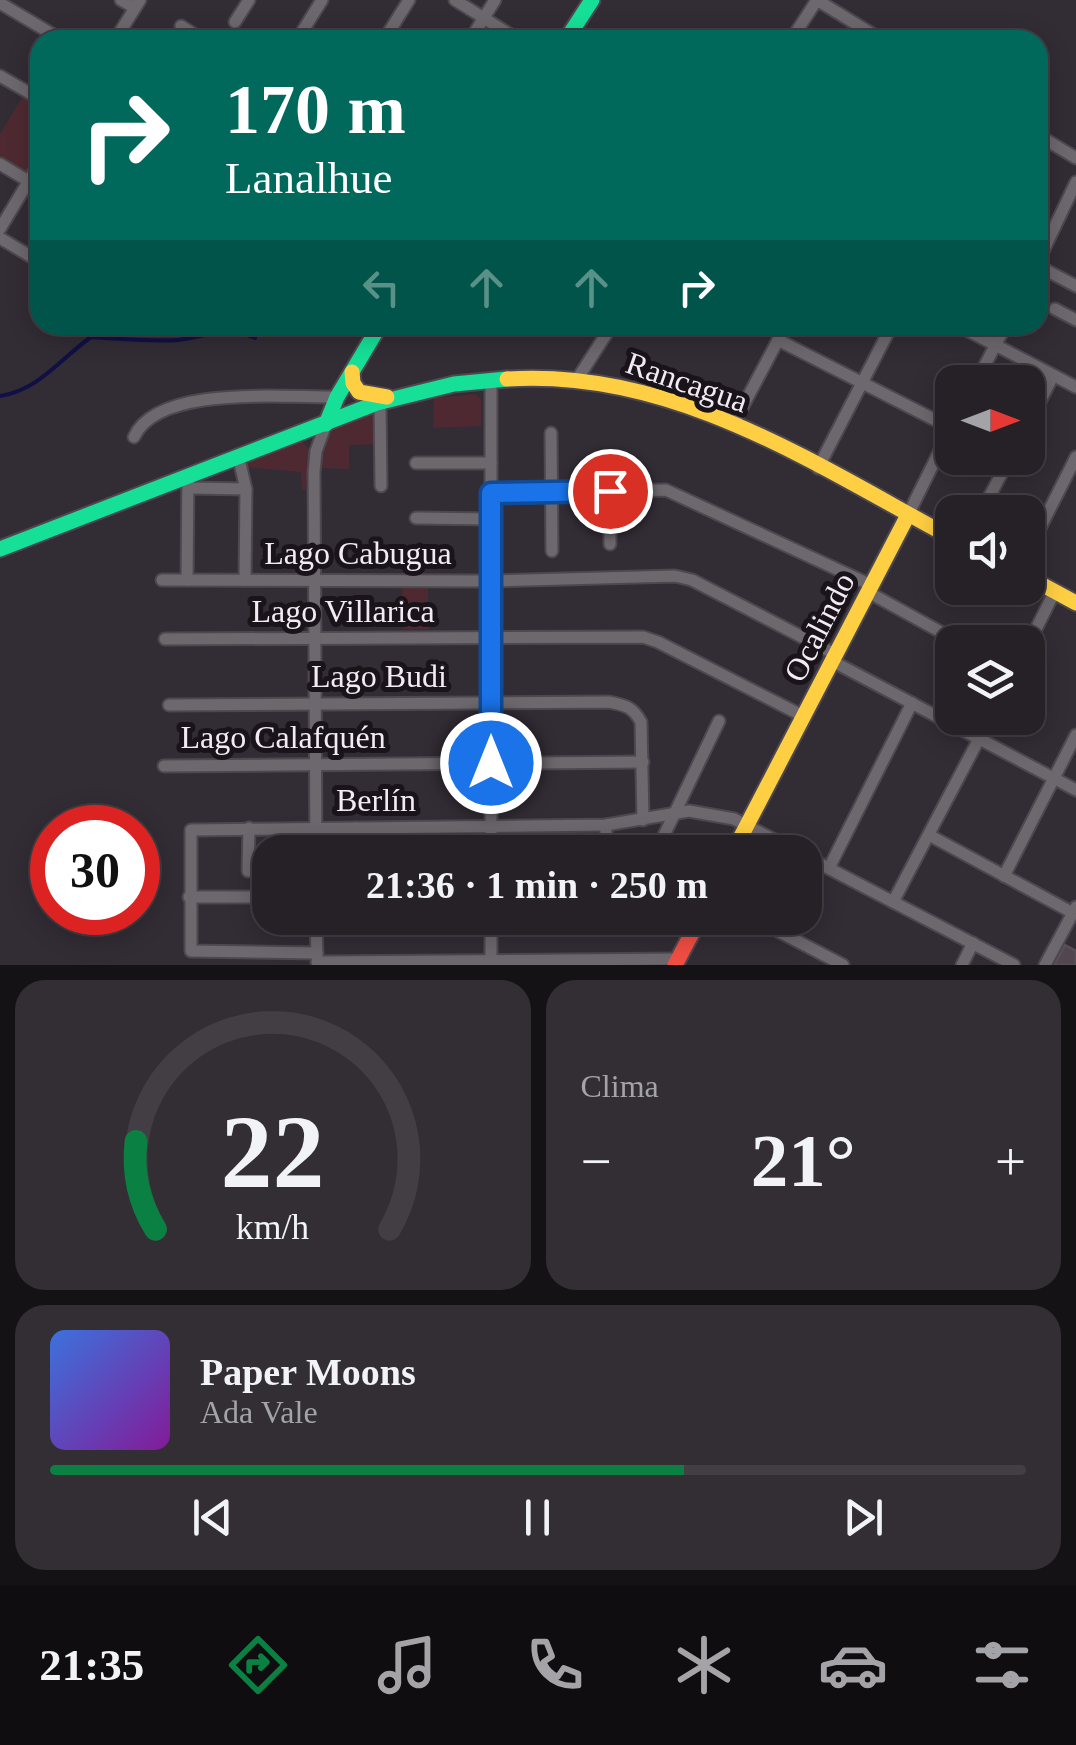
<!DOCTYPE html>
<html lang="es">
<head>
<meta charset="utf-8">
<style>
	:root { --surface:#262127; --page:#322e33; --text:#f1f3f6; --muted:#a4a3a7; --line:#423e44; --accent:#0b8043 }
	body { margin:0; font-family:Georgia,serif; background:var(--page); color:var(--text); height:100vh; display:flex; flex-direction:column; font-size:38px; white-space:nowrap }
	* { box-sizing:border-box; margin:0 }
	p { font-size:32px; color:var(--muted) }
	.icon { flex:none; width:55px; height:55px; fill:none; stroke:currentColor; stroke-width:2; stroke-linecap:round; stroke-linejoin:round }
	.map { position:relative; height:965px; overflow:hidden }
	.sheet { display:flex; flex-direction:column; gap:15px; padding:15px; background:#151215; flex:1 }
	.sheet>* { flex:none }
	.top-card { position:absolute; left:30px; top:30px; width:1018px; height:305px; border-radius:30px; box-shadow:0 5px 25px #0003,0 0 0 2px var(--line); background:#00695c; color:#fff; overflow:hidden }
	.needle { width:65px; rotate:90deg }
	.tools { position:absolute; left:935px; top:365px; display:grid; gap:20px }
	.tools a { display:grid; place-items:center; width:110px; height:110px; border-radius:20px; background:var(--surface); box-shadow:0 5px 25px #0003,0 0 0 2px var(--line); font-size:50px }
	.speed { position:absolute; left:30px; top:805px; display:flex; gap:20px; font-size:50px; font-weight:700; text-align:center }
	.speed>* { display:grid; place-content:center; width:130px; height:130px; border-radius:50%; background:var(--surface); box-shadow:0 5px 25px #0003,0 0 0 2px var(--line); line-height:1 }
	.speed .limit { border:15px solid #d22; background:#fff; color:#111 }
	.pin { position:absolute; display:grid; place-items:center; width:85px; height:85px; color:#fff; margin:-42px; border:5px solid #fff; border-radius:50%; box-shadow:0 2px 10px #0007 }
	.me { position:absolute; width:110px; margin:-55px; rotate:0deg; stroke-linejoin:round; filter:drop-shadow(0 0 8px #0008) }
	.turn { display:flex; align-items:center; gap:35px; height:210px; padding:0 30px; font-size:45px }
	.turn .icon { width:130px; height:130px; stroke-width:2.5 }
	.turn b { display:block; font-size:70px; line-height:85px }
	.lanes { display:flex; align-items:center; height:95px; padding:0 30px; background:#0003; justify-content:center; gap:50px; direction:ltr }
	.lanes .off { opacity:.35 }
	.big { font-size:75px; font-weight:600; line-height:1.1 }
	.sheet .card { flex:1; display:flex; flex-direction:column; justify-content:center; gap:15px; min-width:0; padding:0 35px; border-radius:30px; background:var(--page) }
	.sheet .dial { align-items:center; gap:0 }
	.dial svg { height:260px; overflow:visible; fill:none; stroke:var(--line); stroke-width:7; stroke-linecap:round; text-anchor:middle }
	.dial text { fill:var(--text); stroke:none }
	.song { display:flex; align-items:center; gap:30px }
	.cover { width:120px; height:120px; border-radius:15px; background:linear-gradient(135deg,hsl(220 70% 55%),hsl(290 70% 35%)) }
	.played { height:10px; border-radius:5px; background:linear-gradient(90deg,var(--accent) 65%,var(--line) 65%) }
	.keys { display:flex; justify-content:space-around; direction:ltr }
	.heat { display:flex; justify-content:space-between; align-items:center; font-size:55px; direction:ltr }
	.sheet .tiles { flex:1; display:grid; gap:15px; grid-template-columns:1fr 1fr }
	.card:last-child { grid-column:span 2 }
	.trip { position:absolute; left:252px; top:835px; width:570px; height:100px; border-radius:30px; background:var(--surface); box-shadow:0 5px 25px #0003,0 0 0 2px var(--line); font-weight:600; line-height:100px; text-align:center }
	.tabs { display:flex; height:160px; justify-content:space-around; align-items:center; background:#0f0d10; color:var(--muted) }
	.tabs .icon { width:70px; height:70px }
	.tabs .on { color:var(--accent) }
	.tabs b { font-size:45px; color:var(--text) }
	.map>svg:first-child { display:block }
	.green { fill:#4f2931 }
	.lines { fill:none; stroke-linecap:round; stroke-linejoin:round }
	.stream { stroke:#111046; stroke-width:4 }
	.building { fill:#544651; stroke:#585157; stroke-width:2.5 }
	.street-casing { stroke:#4d484f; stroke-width:15 }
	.fast-casing { stroke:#4d484f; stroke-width:19 }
	.slow-casing { stroke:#4d484f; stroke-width:19 }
	.jam-casing { stroke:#4d484f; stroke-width:19 }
	.street { stroke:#6c686d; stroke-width:11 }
	.fast { stroke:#16e098; stroke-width:15 }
	.slow { stroke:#ffcf43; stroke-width:15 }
	.jam { stroke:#f24e42; stroke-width:15 }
	.route-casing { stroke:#114b97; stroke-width:25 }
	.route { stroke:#1a73e8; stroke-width:18 }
	.labels { text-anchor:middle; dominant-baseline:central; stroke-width:10; stroke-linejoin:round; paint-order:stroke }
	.street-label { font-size:32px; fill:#f3ebf4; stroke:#19131a }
</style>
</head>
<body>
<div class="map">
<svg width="1076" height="965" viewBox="0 0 1076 965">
	<rect width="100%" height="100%" fill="#322c34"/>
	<!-- green -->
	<g class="green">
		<polygon points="23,96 40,107 40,150 26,173 0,157 0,134"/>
		<polygon points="476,394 481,399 481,426 433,428 434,398"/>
		<path d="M376,408V444L349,445V469L321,468C327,424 337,424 376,408Z"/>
		<polygon points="291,440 302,442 309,448 306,490 302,490 301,472 246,467 251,456"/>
		<polygon points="402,584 428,584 428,629 403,629"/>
	</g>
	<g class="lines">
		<!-- stream -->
		<path class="stream" d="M0,396C39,390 60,359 91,337C120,339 149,342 178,340C208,337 224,324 255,338"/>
	</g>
	<!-- building -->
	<polygon class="building" points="1065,945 1076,951 1076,965 1054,965"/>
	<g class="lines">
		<defs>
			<g id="street">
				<polyline points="121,0 135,8"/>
				<polyline points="455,0 519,40"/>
				<polyline points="817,0 882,40"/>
				<polyline points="0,3 62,40"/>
				<polyline points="235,22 249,0"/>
				<polyline points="181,26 203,40"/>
				<polyline points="115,40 140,0"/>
				<polyline points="297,40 322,0"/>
				<polyline points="384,40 409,0"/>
				<polyline points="470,40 495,0"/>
				<polyline points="791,40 817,0"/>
				<polyline points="0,76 40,99"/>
				<polyline points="1038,135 1076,158"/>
				<polyline points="0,164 40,188"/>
				<polyline points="0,229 40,162"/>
				<polyline points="0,238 40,262"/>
				<polyline points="1038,262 1076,182"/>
				<polyline points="1038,266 1076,286"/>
				<polyline points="1055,309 1076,320"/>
				<polyline points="957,325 1076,387"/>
				<polyline points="778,340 951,428"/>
				<polyline points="578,378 612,325"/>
				<polyline points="491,380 491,852"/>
				<polyline points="976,382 1006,325"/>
				<polyline points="380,402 381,486"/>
				<polyline points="734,423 786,325"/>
				<polyline points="1028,425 1053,376"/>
				<polyline points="551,433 552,551"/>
				<path d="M134,437C158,384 286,398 337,397"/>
				<polyline points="416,463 491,463"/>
				<polyline points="818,468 892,325"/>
				<polyline points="190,488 246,489 238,455"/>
				<polyline points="491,493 666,490 871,585"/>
				<polyline points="981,512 1010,458"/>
				<polyline points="908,515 952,426"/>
				<polyline points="416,518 491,519"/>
				<polyline points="610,544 610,491"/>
				<polyline points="1028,552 1076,457"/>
				<polyline points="162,580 491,581 675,576 692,580 835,654"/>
				<polyline points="187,580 188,475"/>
				<polyline points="245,580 246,489"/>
				<polyline points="868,592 959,642"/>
				<polyline points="165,639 643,637 658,642 803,716"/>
				<polyline points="1028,645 1055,591"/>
				<polyline points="832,661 1076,790"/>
				<path d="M169,705L609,702C625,705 633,707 641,722L643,820"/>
				<polyline points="164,766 643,762"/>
				<polyline points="606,825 606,852"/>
				<polyline points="929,835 1073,913"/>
				<polyline points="316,852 314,472 316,451 326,424"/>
				<polyline points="356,852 356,828"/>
				<polyline points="656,852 719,721"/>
				<polyline points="805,856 1014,965"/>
				<polyline points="829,868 912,703"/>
				<polyline points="248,871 249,828"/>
				<polyline points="1004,876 1076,735"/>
				<polyline points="189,897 270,897"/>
				<polyline points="893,902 990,718"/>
				<polyline points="316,918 317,958"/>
				<polyline points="491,918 491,965"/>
				<polyline points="753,918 843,965"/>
				<polyline points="317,953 191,951 191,830 606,825 689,811 734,819 798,852"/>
				<polyline points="317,962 679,959"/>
				<polyline points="962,965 973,943"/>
				<polyline points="1045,965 1076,907"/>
			</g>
			<g id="fast">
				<polyline points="566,40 592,0"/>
				<polyline points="326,424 337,397 380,325"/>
				<polyline points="0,549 377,403 454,384 507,379"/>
			</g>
			<g id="slow">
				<polyline points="352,372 353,383 359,392 387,397"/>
				<path d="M507,379C672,368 813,463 952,538"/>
				<polyline points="1028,577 1076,603"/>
				<polyline points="733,852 908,515"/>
			</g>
			<polyline id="jam" points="675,965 700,918"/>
		</defs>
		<!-- street casing -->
		<use href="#street" class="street-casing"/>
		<!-- fast casing -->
		<use href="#fast" class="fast-casing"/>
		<!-- slow casing -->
		<use href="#slow" class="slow-casing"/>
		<!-- jam casing -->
		<use href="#jam" class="jam-casing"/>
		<!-- street -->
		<use href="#street" class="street"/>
		<!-- fast -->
		<use href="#fast" class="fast"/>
		<!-- slow -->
		<use href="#slow" class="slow"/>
		<!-- jam -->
		<use href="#jam" class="jam"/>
	</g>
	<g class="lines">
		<defs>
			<polyline id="route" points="491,763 491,493 610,491"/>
		</defs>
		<!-- route casing -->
		<use href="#route" class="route-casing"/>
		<!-- route -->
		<use href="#route" class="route"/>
	</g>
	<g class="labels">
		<!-- street labels -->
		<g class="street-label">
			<text transform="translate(687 382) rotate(19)">Rancagua</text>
			<text x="358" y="553">Lago Cabugua</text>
			<text x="343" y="611">Lago Villarica</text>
			<text transform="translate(819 627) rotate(-63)">Ocalindo</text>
			<text x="379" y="676">Lago Budi</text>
			<text x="283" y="737">Lago Calafquén</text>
			<text x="376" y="800">Berlín</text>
		</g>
	</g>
</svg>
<div class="tools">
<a><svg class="needle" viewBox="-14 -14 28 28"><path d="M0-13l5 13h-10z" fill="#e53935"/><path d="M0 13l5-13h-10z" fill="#a4a3a7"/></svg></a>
<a><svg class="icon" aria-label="sound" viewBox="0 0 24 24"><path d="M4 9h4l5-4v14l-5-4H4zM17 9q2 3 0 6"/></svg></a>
<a><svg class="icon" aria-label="layers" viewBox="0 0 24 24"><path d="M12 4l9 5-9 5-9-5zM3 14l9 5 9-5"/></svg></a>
</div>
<div class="speed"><div class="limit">30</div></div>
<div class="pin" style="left:610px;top:491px;background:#d93025"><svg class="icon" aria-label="arrive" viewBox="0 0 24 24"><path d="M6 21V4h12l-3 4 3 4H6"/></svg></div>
<svg class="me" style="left:491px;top:763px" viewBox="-20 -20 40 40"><circle r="17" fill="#1a73e8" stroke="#fff" stroke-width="3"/><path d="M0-11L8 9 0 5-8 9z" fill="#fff"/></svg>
<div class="trip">21:36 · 1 min · 250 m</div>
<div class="top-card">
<div class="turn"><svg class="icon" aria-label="right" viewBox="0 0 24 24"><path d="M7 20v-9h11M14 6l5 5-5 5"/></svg><div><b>170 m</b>Lanalhue</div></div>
<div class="lanes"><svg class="icon off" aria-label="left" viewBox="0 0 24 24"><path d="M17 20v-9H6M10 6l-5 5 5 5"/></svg><svg class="icon off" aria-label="ahead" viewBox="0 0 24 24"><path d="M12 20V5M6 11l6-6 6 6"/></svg><svg class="icon off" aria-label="ahead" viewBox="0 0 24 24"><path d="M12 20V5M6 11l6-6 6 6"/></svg><svg class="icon" aria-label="right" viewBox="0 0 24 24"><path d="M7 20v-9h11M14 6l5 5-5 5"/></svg></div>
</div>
</div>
<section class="sheet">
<div class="tiles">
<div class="card dial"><svg viewBox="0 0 100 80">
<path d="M14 69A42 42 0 1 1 86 69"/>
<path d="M14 69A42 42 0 0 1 8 42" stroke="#0b8043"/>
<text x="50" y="56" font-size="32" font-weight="700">22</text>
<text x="50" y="72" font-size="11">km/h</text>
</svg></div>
<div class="card"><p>Clima</p>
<div class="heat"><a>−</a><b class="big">21°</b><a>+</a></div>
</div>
<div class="card">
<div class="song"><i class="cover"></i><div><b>Paper Moons</b><p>Ada Vale</p></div></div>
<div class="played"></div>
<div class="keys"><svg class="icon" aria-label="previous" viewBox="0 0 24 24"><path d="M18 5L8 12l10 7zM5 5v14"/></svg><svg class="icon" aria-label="pause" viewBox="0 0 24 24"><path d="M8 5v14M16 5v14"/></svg><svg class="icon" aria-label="next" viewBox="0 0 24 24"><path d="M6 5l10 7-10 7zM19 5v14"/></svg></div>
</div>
</div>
</section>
<nav class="tabs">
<b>21:35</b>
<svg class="icon on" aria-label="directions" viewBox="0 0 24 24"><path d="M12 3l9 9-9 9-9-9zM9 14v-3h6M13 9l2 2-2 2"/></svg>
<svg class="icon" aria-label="music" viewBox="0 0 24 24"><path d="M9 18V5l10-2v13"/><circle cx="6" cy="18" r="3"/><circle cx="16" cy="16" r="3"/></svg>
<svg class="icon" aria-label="phone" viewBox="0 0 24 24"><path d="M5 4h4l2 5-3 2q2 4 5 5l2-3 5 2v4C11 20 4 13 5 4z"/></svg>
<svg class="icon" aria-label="climate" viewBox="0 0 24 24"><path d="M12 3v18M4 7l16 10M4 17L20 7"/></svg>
<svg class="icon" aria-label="car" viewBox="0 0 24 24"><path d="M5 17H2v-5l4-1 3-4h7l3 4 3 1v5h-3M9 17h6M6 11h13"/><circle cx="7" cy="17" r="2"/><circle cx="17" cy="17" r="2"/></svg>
<svg class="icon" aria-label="filters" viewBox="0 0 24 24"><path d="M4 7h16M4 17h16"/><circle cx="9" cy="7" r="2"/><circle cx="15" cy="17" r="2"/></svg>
</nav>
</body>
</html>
